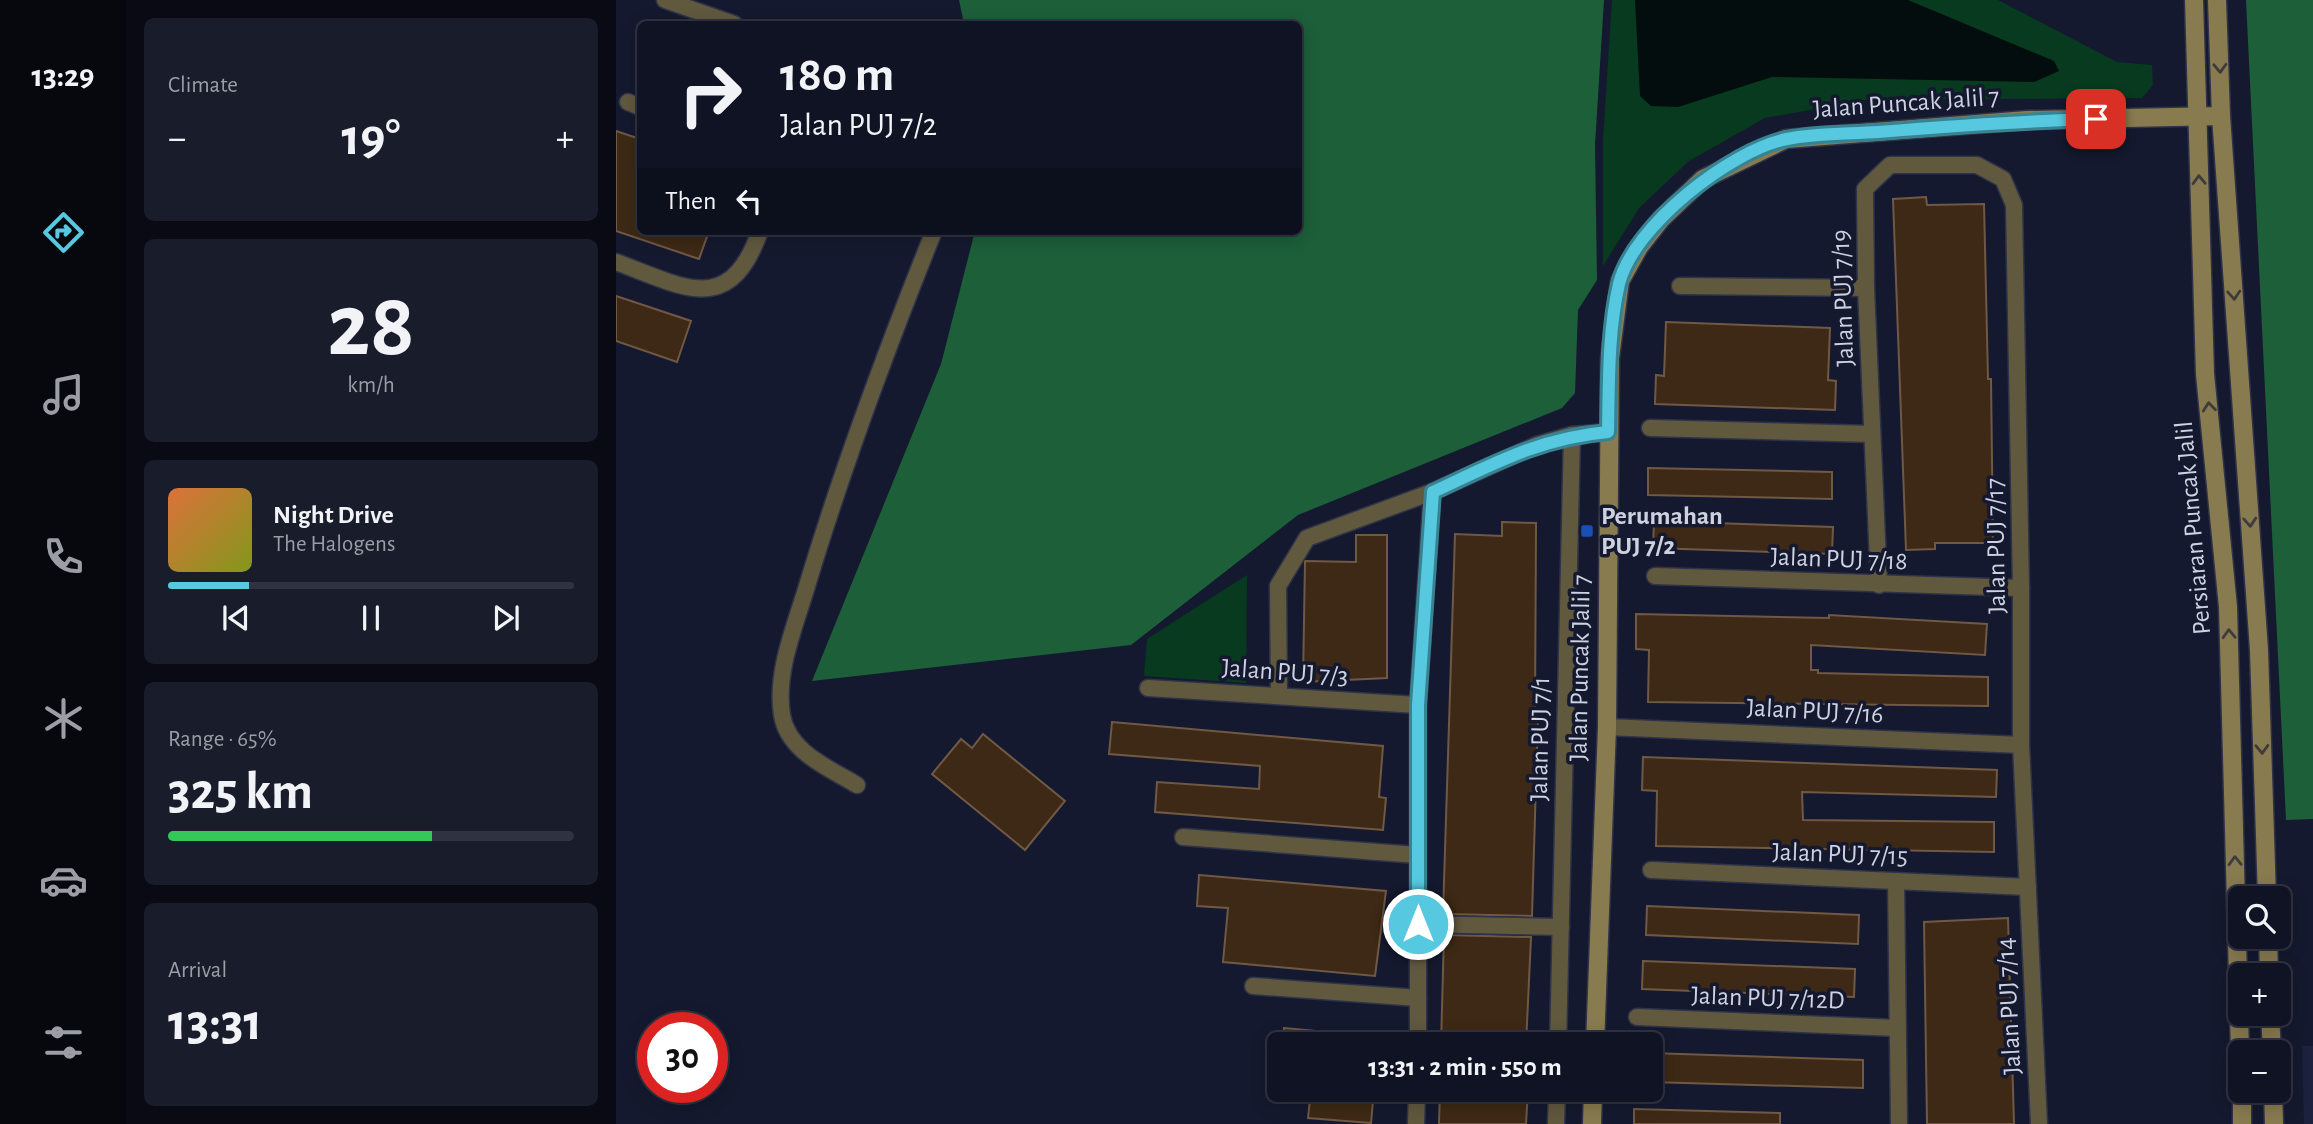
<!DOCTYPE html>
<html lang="en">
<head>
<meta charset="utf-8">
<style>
	:root { --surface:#101323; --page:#191c2b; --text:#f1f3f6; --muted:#9c9ea6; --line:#303241; --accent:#56c9e0 }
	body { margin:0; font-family:"Alegreya Sans",sans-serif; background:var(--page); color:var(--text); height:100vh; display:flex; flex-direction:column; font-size:26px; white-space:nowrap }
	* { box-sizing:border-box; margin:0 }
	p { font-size:23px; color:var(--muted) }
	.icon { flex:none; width:38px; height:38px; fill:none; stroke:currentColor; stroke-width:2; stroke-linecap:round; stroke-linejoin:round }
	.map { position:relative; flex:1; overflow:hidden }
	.sheet { display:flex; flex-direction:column; gap:18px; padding:18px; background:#090a13; width:490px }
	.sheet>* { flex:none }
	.banner { position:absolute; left:21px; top:21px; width:665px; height:214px; border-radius:10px; box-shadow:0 4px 18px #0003,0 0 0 2px var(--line); background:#101323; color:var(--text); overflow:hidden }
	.fabs { position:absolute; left:1612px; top:886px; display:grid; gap:14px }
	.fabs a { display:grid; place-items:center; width:63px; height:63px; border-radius:10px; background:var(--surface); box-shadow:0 4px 18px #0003,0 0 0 2px var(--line); font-size:35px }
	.speed { position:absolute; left:21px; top:1012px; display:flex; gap:14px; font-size:35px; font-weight:700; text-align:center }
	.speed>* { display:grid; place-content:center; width:91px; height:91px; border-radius:50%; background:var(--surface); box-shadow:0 4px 18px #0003,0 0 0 2px var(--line); line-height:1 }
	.speed .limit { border:10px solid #d22; background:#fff; color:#111 }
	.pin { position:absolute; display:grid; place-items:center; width:60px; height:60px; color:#fff; margin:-30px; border-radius:14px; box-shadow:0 4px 10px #0006 }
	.me { position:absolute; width:77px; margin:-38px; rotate:0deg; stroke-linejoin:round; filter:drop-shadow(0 0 5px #0008) }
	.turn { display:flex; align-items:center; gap:24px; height:147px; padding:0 28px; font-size:32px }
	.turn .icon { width:91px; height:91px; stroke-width:2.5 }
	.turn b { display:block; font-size:49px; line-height:60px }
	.then { display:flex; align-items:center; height:66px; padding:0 28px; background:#0003; gap:14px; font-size:26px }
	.big { font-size:52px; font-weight:700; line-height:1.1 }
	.sheet .widget { flex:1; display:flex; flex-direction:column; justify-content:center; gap:10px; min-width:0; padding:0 24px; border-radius:10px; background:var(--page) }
	.sheet .dial { align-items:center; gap:0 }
	.dial b { font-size:91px; line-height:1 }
	.song { display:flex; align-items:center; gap:21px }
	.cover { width:84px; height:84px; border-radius:10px; background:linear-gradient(135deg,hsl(20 70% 55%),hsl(70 70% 35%)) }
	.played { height:7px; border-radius:4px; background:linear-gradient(90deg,var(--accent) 20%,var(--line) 20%) }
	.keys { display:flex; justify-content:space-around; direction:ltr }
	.heat { display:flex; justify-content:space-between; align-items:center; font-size:38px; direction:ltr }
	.charge { height:10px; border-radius:5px; background:linear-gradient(90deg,#34c759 65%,var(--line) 0) }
	.trip { position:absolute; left:651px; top:1032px; width:396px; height:70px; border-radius:10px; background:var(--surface); box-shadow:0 4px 18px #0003,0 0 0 2px var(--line); font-weight:700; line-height:70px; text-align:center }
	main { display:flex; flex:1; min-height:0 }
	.menu { display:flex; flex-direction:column; width:126px; justify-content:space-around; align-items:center; background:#06080e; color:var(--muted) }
	.menu .icon { width:49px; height:49px }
	.menu .selected { color:var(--accent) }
	.menu b { font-size:32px; color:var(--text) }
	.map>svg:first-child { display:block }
	.built { fill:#1c213d }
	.green { fill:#073a1e }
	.forest { fill:#1c5f39 }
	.water { fill:#030d0e }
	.building { fill:#3d2915; stroke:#705944; stroke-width:2 }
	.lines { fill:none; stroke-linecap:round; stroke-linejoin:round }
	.street-casing { stroke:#2f3348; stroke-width:19 }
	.secondary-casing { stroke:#2f3348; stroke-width:21 }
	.street { stroke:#61593e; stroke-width:16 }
	.secondary { stroke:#897b50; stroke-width:18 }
	.oneway { stroke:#3e3b3b }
	.route-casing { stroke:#388392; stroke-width:18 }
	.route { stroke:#56c9e0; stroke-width:12 }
	.transit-dot { fill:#1a4fb4; stroke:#15192f; stroke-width:2.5 }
	.labels { text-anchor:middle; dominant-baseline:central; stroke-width:7; stroke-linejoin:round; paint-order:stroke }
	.street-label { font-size:26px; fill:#cdd1e0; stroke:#15192f }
	.poi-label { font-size:26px; font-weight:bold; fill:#cdd1e0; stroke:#15192f; text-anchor:start }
</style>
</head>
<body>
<main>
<nav class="menu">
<b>13:29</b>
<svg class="icon selected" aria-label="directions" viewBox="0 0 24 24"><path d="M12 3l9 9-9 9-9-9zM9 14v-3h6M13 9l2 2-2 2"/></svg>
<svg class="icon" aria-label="music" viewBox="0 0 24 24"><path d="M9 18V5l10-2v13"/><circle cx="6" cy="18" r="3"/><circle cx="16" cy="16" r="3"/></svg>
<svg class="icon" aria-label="phone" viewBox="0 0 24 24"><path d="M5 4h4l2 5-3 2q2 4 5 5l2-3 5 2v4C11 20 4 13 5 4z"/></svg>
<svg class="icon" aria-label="climate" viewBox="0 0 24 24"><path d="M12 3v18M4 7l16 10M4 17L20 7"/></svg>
<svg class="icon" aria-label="car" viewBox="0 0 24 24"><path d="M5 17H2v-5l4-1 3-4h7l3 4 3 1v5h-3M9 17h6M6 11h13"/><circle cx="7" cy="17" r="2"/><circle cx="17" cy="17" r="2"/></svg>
<svg class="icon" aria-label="filters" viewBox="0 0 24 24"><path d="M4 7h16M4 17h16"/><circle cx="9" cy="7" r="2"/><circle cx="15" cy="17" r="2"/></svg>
</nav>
<section class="sheet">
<div class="widget"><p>Climate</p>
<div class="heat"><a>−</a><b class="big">19°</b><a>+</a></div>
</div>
<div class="widget dial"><b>28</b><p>km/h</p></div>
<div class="widget">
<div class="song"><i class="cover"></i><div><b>Night Drive</b><p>The Halogens</p></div></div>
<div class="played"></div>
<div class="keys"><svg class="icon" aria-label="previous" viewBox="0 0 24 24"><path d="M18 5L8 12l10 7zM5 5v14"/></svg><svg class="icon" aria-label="pause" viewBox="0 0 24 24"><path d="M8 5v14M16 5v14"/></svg><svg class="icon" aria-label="next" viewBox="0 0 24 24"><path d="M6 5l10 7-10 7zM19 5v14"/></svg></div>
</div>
<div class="widget"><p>Range · 65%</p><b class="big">325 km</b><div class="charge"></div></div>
<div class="widget"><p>Arrival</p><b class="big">13:31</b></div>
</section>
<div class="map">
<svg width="1697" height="1124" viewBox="0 0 1697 1124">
	<rect width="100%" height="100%" fill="#15192f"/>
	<!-- built -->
	<polygon class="built" points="1686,1046 1697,1046 1697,1124 1688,1124"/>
	<!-- green -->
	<g class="green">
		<polygon points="996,0 1382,0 1501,62 1536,65 1537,85 1526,98 1248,100 1149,118 1073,161 1023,208 987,266 987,140"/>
		<polygon points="631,575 630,683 528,676 531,639"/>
	</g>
	<!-- forest -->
	<g class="forest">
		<polygon points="343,0 988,0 979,145 981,280 962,310 959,393 946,408 682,515 515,645 196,681 325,364 359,231 682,231 682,24 348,24"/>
		<polygon points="1630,0 1697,0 1697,819 1670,820"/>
	</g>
	<!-- water -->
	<polygon class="water" points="1019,0 1292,0 1438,61 1443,71 1418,82 1156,77 1062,107 1035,106 1024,96"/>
	<!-- building -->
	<g class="building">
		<polygon points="0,131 24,139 24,231 93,231 83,259 0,231"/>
		<polygon points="1310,197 1311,205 1368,204 1372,379 1375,379 1377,543 1319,543 1319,549 1290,550 1277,199"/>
		<polygon points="0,296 75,321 61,362 0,341"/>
		<polygon points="1050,322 1214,328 1212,380 1220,381 1219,410 1039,404 1040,375 1048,376"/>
		<polygon points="1032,468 1216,472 1216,499 1032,495"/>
		<polygon points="1038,521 1217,527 1216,554 1037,548"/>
		<polygon points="886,522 920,523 919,716 922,716 916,916 827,914 839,534 886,536"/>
		<polygon points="740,535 771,535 771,678 687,682 689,561 740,562"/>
		<polygon points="1020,614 1213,618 1213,615 1371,624 1369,655 1195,645 1195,670 1202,670 1202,673 1372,677 1372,706 1032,702 1033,650 1020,649"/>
		<polygon points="496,722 767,746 763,797 770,798 767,830 539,812 541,782 643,789 644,766 493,754"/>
		<polygon points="367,734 449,801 409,850 316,774 345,739 356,748"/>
		<polygon points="1027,757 1381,770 1380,797 1186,792 1187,820 1378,822 1378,852 1040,846 1041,791 1026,790"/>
		<polygon points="583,875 770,891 759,976 607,962 612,908 581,906"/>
		<polygon points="1031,906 1243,915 1242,944 1030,935"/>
		<polygon points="1392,918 1398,1124 1311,1124 1308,922"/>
		<polygon points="828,935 915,937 910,1045 825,1045"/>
		<polygon points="1027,961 1239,969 1238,997 1026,989"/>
		<polygon points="668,1028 752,1036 751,1045 667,1045"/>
		<polygon points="1034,1053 1247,1060 1247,1088 1034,1082"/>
		<polygon points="695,1090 758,1090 755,1123 692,1118"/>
		<polygon points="824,1090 912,1090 910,1124 823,1124"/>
		<polygon points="1018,1109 1164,1113 1164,1124 1018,1124"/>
	</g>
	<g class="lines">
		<defs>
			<g id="street">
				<polyline points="49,0 118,24"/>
				<polyline points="12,102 24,107"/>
				<path d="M0,262C66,286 113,319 144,231"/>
				<polyline points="1064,286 1250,288"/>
				<polyline points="1034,428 1256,434"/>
				<polyline points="1039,576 1405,588"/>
				<polyline points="1263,585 1250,288 1249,189 1274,165 1361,165 1387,179 1398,205 1405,588 1405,745 1423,1124"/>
				<polyline points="532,688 802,705"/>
				<polyline points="663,696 662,586 691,538 816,492 921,445 956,435 992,432"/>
				<polyline points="991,727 1405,745"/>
				<path d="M241,785C213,768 172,752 166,715C159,673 179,626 191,586C227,466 271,348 318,231"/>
				<polyline points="567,837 801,855"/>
				<polyline points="1035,870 1412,887"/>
				<polyline points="1280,881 1283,1124"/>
				<polyline points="802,924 945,927"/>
				<polyline points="637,986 802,998"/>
				<polyline points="1021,1017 1281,1028"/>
				<polyline points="802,1045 802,705 816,492"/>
				<polyline points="942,1045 956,435"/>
				<polyline points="800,1124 801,1090"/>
				<polyline points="940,1124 941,1090"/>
			</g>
			<g id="secondary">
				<polyline points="1578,0 1589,374 1612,607 1624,1052"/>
				<polyline points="1601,0 1605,116 1643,650 1651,898"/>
				<polyline points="1652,936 1653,975"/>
				<polyline points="1654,1013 1656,1052"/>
				<polyline points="979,1045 991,727 994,358 1004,281 1023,247 1045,219 1087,179 1170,139 1411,120 1605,116"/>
				<polyline points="1626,1090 1626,1124"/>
				<polyline points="1657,1090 1658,1124"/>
				<polyline points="976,1124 977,1090"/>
			</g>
		</defs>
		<!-- street casing -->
		<use href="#street" class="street-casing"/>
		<!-- secondary casing -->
		<use href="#secondary" class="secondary-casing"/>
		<!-- street -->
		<use href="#street" class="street"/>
		<!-- secondary -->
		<use href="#secondary" class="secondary"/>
	</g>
	<!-- one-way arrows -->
	<defs><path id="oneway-chevron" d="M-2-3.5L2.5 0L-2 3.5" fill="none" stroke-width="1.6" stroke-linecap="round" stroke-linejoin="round" transform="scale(1.75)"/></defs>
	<g class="oneway">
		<use href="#oneway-chevron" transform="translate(1604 68) rotate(88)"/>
		<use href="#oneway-chevron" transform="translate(1583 180) rotate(-92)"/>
		<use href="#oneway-chevron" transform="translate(1618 295) rotate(86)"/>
		<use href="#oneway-chevron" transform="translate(1593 407) rotate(-96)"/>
		<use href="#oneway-chevron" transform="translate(1634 522) rotate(86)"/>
		<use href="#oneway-chevron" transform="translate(1613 634) rotate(-92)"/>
		<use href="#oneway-chevron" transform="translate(1646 749) rotate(88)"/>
		<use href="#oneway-chevron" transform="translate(1619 861) rotate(-92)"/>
	</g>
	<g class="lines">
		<defs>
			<path id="route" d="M802,924V705L817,492C877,464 924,438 992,432C993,384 992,331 1003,284C1017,226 1115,150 1171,139C1200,133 1232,134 1262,132C1334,126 1407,121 1480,119"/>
		</defs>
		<!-- route casing -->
		<use href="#route" class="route-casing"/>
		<!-- route -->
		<use href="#route" class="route"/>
	</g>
	<!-- markers -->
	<rect class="transit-dot" x="964" y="524" width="14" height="14" rx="3.5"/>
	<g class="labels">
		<!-- street labels -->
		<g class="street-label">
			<text transform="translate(1290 103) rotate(-4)">Jalan Puncak Jalil 7</text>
			<text transform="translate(1227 298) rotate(-92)">Jalan PUJ 7/19</text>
			<text transform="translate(1577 528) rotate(-95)">Persiaran Puncak Jalil</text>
			<text transform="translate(1380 546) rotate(-91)">Jalan PUJ 7/17</text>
			<text transform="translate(1223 559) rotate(2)">Jalan PUJ 7/18</text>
			<text transform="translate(964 668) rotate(-89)">Jalan Puncak Jalil 7</text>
			<text transform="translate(669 672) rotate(4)">Jalan PUJ 7/3</text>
			<text transform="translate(1199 711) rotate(3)">Jalan PUJ 7/16</text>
			<text transform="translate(924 739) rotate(-89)">Jalan PUJ 7/1</text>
			<text transform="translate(1224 854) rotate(2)">Jalan PUJ 7/15</text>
			<text transform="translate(1152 998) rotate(2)">Jalan PUJ 7/12D</text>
			<text transform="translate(1393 1006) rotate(-93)">Jalan PUJ 7/14</text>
		</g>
		<!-- poi labels -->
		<g class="poi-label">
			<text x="985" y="516">Perumahan<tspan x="985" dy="30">PUJ 7/2</tspan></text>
		</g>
	</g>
</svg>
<div class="fabs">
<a><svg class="icon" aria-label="search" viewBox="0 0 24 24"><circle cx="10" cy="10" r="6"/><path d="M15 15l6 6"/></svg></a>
<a>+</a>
<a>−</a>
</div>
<div class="speed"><div class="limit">30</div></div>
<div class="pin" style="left:1480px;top:119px;background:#d93025"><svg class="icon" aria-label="arrive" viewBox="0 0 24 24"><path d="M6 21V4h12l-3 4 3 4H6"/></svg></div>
<svg class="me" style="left:802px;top:924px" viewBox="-20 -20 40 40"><circle r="17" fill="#56c9e0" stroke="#fff" stroke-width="3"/><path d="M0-11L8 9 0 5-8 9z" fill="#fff"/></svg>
<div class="trip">13:31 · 2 min · 550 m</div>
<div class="banner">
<div class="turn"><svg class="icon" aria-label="right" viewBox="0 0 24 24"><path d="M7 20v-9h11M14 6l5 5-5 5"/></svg><div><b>180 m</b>Jalan PUJ 7/2</div></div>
<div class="then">Then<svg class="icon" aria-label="left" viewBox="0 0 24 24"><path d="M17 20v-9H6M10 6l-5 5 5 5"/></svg></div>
</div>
</div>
</main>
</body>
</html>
